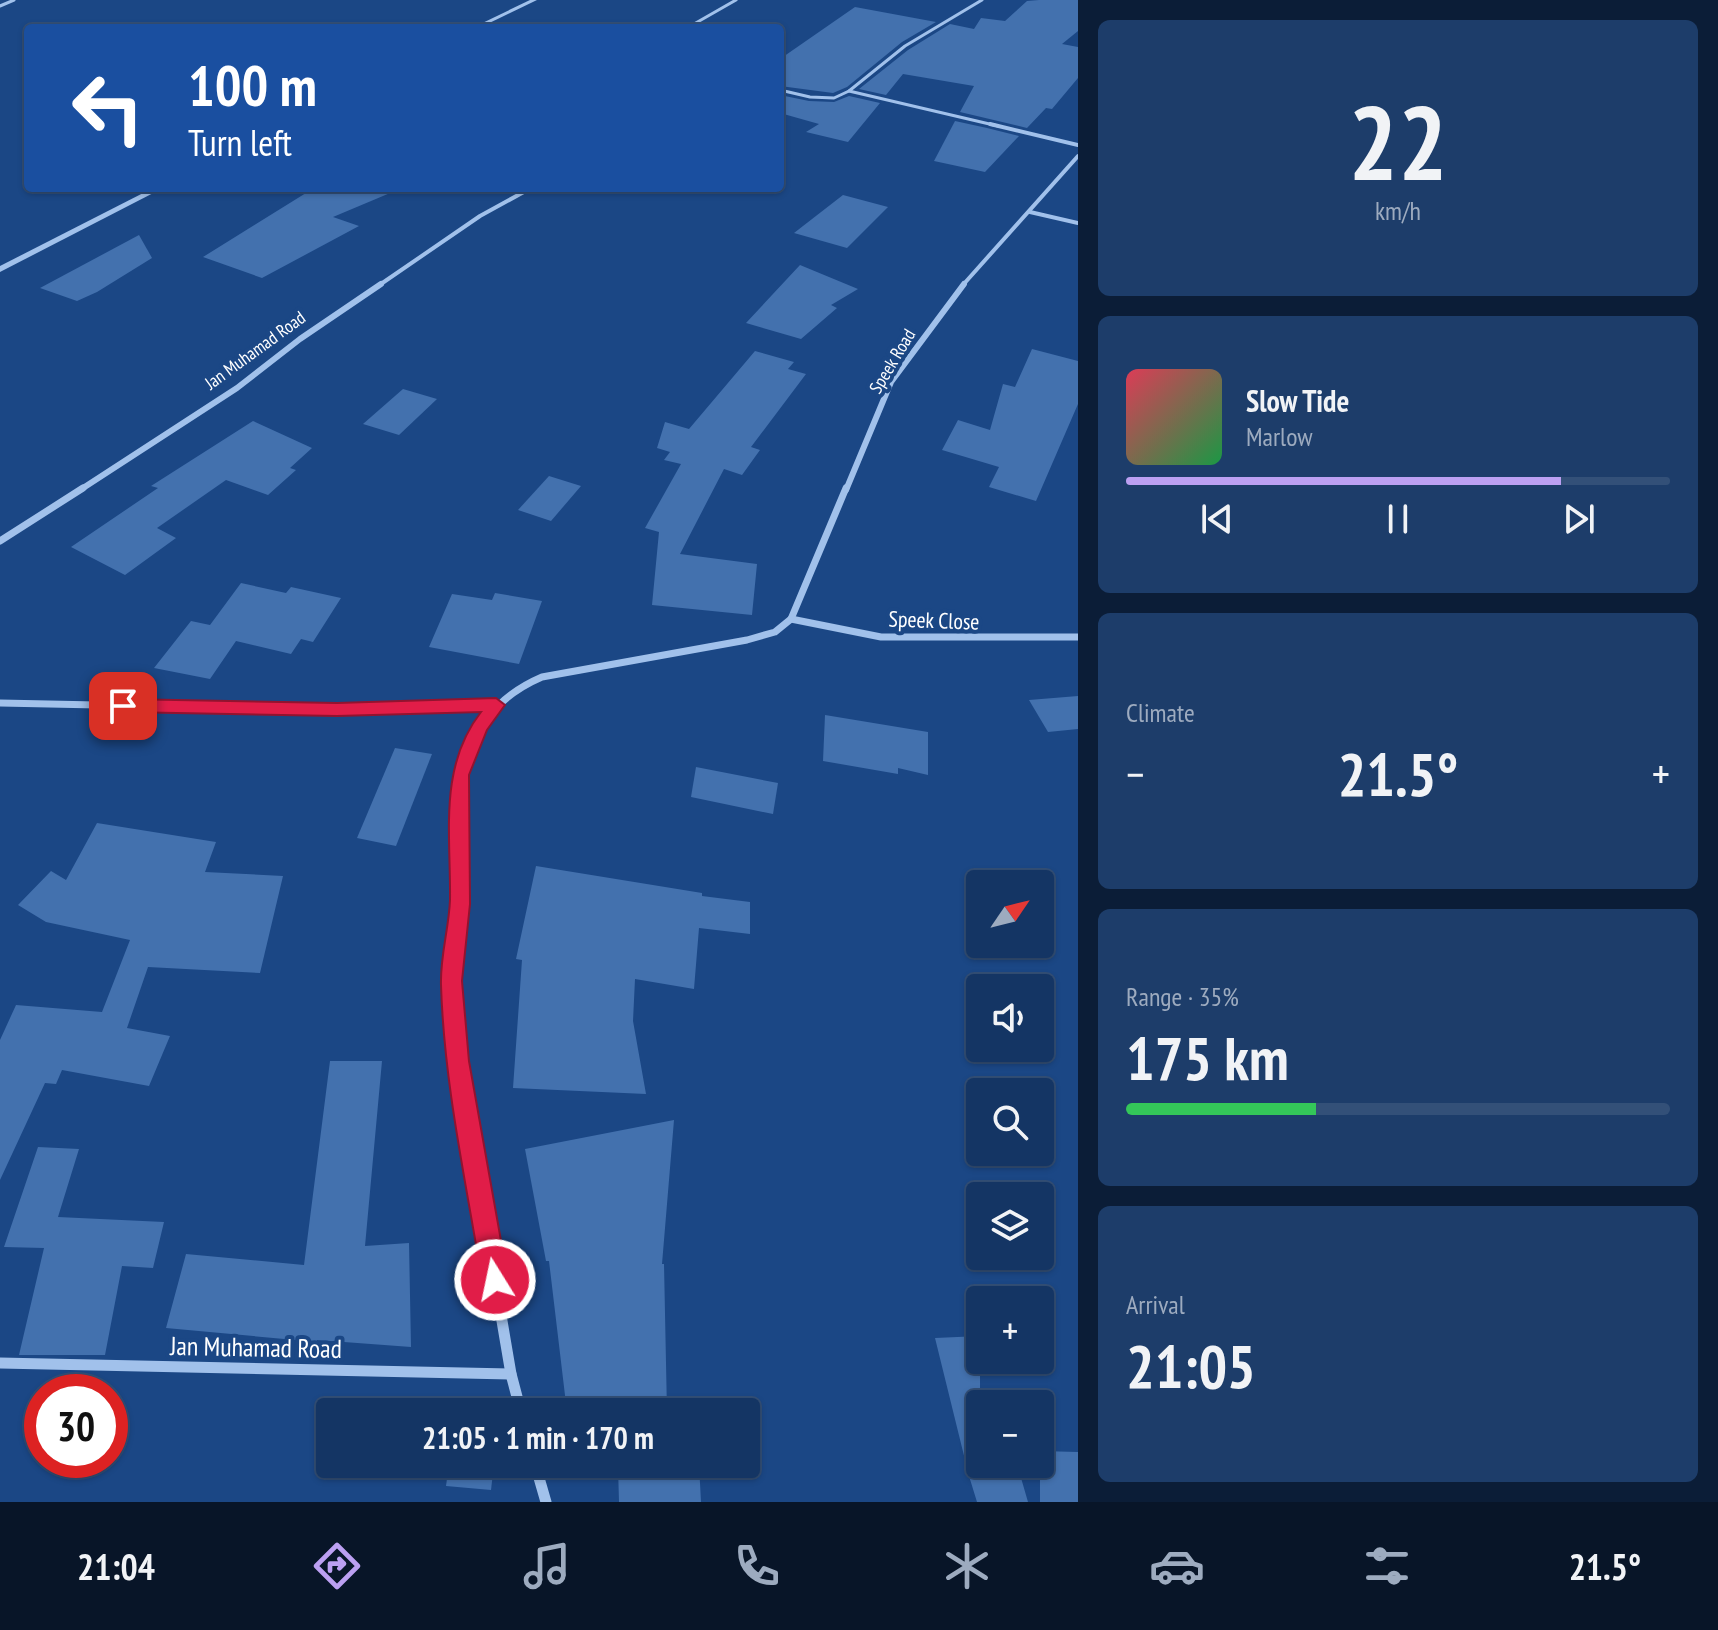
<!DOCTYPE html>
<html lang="en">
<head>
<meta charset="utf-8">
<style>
	:root { --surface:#143564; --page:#1d3d6a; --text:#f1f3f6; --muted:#9dabbf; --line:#335078; --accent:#bca0f2 }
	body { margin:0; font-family:"PT Sans Narrow",sans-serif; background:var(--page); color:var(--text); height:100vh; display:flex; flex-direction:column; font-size:30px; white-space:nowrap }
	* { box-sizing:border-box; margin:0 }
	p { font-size:26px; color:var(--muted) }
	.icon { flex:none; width:44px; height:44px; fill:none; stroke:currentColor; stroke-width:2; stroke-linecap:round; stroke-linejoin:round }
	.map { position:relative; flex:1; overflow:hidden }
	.drawer { display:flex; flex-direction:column; gap:20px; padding:20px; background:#0b1d37; width:640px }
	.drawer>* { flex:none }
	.banner { position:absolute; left:24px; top:24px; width:760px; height:168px; border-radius:8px; box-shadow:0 2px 6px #0004,0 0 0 2px var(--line); background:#1a4fa0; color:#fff; overflow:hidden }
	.needle { width:52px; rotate:55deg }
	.tools { position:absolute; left:966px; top:870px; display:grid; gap:16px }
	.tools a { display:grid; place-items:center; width:88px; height:88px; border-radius:8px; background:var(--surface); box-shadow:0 2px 6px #0004,0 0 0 2px var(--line); font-size:40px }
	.speed { position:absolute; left:24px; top:1374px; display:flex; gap:16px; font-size:40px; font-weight:700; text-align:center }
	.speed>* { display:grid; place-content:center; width:104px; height:104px; border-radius:50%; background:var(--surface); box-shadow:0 2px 6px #0004,0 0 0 2px var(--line); line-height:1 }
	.speed .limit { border:12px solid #d22; background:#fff; color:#111 }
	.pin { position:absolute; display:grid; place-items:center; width:68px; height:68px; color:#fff; margin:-34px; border-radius:16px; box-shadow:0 4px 12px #0006 }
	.me { position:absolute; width:88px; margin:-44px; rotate:350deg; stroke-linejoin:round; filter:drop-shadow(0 0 6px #0008) }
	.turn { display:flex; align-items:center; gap:28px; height:168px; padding:0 32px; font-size:36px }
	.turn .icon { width:104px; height:104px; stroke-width:2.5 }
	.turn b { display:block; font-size:56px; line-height:68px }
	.big { font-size:60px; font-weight:600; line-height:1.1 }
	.drawer .card { flex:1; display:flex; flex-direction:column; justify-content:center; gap:12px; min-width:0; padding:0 28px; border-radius:12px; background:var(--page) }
	.drawer .dial { align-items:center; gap:0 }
	.dial b { font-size:104px; line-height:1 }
	.song { display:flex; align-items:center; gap:24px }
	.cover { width:96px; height:96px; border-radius:12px; background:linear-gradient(135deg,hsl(350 70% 55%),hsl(140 70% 35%)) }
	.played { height:8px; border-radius:4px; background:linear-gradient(90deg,var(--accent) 80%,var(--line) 80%) }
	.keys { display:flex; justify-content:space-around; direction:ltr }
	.heat { display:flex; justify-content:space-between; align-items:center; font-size:44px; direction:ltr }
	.charge { height:12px; border-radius:6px; background:linear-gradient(90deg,#34c759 35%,var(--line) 0) }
	.trip { position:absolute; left:316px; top:1398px; width:444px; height:80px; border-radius:8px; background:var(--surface); box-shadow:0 2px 6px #0004,0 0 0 2px var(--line); font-weight:600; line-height:80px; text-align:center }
	.dock { display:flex; height:128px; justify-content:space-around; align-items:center; background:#081528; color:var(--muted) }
	.dock .icon { width:56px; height:56px }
	.dock .current { color:var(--accent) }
	.dock b { font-size:36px; color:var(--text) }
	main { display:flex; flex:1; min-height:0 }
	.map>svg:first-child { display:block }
	.building { fill:#4371ae }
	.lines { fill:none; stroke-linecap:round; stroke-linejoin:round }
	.minor-far5 { stroke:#a1c1eb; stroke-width:3 }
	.minor-far4 { stroke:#a1c1eb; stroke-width:4 }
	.minor-far3 { stroke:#a1c1eb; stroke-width:6 }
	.minor-far2 { stroke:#a1c1eb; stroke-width:7 }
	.minor-far1 { stroke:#a1c1eb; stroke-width:9 }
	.minor { stroke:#a1c1eb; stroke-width:11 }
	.tertiary { fill:#a1c1eb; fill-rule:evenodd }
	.route { fill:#e11d48; stroke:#92132f; stroke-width:2 }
	.labels { text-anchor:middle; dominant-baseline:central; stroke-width:8; stroke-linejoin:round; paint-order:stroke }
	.far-street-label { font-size:18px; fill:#fff; stroke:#1b4785 }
	.street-label { font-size:22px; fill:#fff; stroke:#1b4785 }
	.near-street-label { font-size:26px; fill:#fff; stroke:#1b4785 }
</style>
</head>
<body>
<main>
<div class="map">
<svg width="1078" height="1502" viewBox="0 0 1078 1502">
	<rect width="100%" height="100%" fill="#1b4785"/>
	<!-- building -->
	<g class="building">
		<polygon points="1039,0 1078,0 1078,31 1062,44 1078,47 1078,78 1052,109 1046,108 1027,128 960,112 974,86 903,74 886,95 859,89 908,50 950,24 974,29 981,18 1005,21 1027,1"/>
		<polygon points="855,7 936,22 902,42 847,87 833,93 780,86 780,59"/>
		<polygon points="780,95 809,101 834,102 849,96 880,103 848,142 806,132 819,124 780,113"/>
		<polygon points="955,121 987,128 1019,136 985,172 934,161"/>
		<polygon points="314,188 402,188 333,217 359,226 262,278 203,257"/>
		<polygon points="843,195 888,207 847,248 794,233"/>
		<polygon points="139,235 152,258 97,292 77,301 40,288"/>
		<polygon points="800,265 858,289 831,305 837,308 801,339 746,323"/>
		<polygon points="1032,349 1078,361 1078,404 1036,501 989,487 999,467 942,450 958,420 990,430 1003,384 1015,387"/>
		<polygon points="755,351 794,362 788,369 806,374 751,447 760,450 742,475 724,469 680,554 757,564 752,615 652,605 659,532 645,528 681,464 664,460 670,452 657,448 665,422 689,429"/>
		<polygon points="403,389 437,399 399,435 363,424"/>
		<polygon points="253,421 312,448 290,468 296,470 268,495 226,480 157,528 176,538 125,575 71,547 158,488 151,486"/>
		<polygon points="549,476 581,486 551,521 518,510"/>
		<polygon points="241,583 286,593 291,587 341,598 313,642 301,639 291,654 236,641 210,679 154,668 191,621 210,625"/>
		<polygon points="495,593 542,601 519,664 429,647 452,594 492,600"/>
		<polygon points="1078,696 1078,729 1048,732 1029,700"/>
		<polygon points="825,715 928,732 928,775 898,768 898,774 823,761"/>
		<polygon points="395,748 432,754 396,846 357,838"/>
		<polygon points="696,767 778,783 773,814 691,797"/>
		<polygon points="97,823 216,842 205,872 283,876 260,973 148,967 127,1028 170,1036 149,1086 62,1070 56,1084 45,1083 0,1180 0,1040 16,1005 102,1012 130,940 46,922 18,905 51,871 66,880"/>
		<polygon points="536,866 702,893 702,896 750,902 750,934 699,928 694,989 635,979 633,1021 646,1094 513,1088 522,960 516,959"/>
		<polygon points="330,1061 382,1061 365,1246 409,1243 411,1347 317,1340 317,1342 166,1328 186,1254 304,1265"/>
		<polygon points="674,1120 662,1264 664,1264 667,1412 567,1412 549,1261 546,1261 525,1149"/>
		<polygon points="38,1147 79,1149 58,1217 164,1222 153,1268 122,1266 105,1355 19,1355 44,1248 4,1247"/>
		<polygon points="980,1336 980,1464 1017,1464 1028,1502 977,1502 969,1476 935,1338"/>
		<polygon points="1040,1451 1078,1452 1078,1502 1040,1502"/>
		<polygon points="449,1464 494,1464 491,1490 446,1486"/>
		<polygon points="602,1464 699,1464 701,1502 619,1502 618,1467 603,1468"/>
	</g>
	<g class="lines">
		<!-- minor-far5 -->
		<g class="minor-far5">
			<polyline points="0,6 14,0"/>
			<polyline points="687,28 736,0"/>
			<polyline points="780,90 810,97 834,98 849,91 905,46 982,0"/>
			<polyline points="849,91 998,126"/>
		</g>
		<!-- minor-far4 -->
		<g class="minor-far4">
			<polyline points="990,124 1078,145"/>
			<polyline points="1030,212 1078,223"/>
			<polyline points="378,286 480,216 531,188"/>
			<polyline points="962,286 1078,156"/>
		</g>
		<!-- minor-far3 -->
		<g class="minor-far3">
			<polyline points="80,490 237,388 300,339 381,284"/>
			<polyline points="846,490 891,382 964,284"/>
		</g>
		<!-- minor-far2 -->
		<g class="minor-far2">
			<polyline points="0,541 83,488"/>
			<polyline points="791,619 881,637 1078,637"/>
			<polyline points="0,703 337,710 496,705"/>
			<path d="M470,749C485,714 507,692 542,677L747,640L775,632L791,619L846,488"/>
		</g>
		<!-- minor-far1 -->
		<polyline class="minor-far1" points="461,1081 452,981 460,904 460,775 471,747"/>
		<!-- minor -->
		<g class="minor">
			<polyline points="461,1079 511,1374 521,1412"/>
			<polyline points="0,1363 511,1374"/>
			<polyline points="535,1464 546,1502"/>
		</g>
		<!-- tertiary -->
		<g class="tertiary">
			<polygon points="530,0 537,0 479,28 472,28"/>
			<polygon points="153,188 163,188 0,272 0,266"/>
		</g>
	</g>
	<!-- route -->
	<path class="route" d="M496,698L505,705L487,730L469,775L470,904L462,981L469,1061L508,1280L504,1289L495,1293L486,1289L482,1280C466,1182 444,1084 441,985C440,956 449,928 450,900C451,835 438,767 481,712L337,716L123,712L114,706L123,699L337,703Z"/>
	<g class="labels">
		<!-- far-street labels -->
		<g class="far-street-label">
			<text transform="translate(255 350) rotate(-36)">Jan Muhamad Road</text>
			<text transform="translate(892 361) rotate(-59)">Speek Road</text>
		</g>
		<!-- street labels -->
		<g class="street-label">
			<text transform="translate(934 620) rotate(2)">Speek Close</text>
		</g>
		<!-- near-street labels -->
		<g class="near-street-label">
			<text transform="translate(256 1347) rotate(1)">Jan Muhamad Road</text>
		</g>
	</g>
</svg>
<div class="tools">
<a><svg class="needle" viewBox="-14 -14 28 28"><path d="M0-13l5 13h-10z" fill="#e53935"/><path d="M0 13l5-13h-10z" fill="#9dabbf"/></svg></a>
<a><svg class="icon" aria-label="sound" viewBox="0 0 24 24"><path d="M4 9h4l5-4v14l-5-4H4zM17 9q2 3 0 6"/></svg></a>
<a><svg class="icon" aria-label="search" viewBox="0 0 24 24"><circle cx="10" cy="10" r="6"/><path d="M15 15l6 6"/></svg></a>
<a><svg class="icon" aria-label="layers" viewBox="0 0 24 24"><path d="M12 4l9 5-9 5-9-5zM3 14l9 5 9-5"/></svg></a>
<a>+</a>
<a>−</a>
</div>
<div class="speed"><div class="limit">30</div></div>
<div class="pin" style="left:123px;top:706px;background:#d93025"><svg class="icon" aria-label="arrive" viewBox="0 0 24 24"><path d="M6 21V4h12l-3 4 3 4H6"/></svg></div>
<svg class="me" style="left:495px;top:1280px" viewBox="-20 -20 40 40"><circle r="17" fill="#e11d48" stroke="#fff" stroke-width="3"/><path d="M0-11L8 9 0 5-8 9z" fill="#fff"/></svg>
<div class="trip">21:05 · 1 min · 170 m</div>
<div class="banner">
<div class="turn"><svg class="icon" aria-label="left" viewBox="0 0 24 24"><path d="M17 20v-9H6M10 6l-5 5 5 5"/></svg><div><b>100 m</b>Turn left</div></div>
</div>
</div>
<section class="drawer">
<div class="card dial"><b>22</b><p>km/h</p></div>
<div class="card">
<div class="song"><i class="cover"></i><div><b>Slow Tide</b><p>Marlow</p></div></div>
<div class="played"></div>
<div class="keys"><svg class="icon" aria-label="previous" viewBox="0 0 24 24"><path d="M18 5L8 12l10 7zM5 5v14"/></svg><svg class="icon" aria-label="pause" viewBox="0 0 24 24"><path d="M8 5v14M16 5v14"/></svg><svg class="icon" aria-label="next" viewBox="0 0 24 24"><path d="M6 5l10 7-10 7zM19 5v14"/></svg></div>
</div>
<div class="card"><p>Climate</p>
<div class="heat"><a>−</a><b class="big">21.5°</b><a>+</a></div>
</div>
<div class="card"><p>Range · 35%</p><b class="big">175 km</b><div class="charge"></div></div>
<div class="card"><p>Arrival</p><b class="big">21:05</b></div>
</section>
</main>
<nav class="dock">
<b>21:04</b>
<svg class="icon current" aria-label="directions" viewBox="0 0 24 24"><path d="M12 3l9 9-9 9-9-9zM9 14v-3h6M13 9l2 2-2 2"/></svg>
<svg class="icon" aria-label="music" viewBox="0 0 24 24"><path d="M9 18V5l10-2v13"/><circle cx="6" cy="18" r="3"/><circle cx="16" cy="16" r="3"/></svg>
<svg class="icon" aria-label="phone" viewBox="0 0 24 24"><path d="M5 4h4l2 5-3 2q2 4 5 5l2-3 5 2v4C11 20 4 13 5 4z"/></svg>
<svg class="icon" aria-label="climate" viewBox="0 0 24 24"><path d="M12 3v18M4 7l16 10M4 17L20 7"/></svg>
<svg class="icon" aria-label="car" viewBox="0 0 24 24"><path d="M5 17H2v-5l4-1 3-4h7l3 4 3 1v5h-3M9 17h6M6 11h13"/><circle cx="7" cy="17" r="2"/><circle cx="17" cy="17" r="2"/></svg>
<svg class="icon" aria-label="filters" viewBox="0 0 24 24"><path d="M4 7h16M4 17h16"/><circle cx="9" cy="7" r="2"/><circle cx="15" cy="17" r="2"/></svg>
<b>21.5°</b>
</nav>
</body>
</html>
